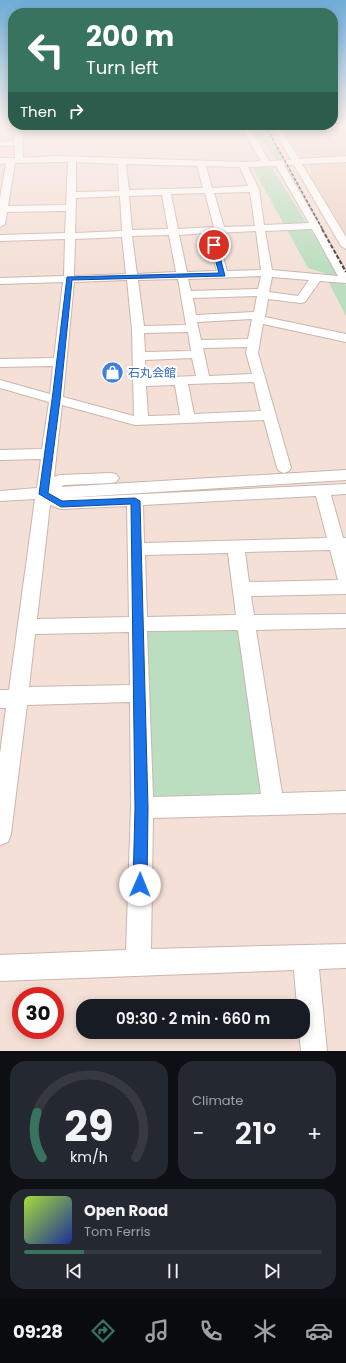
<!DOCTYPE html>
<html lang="en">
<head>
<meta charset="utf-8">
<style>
	:root { --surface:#171b24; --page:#242831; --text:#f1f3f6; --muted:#9ea1a6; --line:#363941; --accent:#37735e }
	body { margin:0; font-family:Poppins,"Noto Sans JP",sans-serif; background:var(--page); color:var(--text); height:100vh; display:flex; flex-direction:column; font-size:15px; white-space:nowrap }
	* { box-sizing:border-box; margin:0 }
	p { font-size:13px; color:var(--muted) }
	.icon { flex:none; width:22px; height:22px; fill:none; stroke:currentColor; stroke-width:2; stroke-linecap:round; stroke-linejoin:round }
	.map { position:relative; height:1051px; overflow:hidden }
	.drawer { display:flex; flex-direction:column; gap:10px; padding:10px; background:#0d0f14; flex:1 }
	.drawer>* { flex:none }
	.top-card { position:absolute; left:8px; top:8px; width:330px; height:122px; border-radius:16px; box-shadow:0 2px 10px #0003; background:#37735e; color:#fff; overflow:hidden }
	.speed { position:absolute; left:12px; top:987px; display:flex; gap:8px; font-size:20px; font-weight:700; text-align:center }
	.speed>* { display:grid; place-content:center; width:52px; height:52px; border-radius:50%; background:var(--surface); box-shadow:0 2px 10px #0003; line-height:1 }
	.speed .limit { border:6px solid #d22; background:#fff; color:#111 }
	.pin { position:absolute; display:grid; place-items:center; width:34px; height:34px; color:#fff; margin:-17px; border:2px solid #fff; border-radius:50%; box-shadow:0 1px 4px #0007 }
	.me { position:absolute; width:44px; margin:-22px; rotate:1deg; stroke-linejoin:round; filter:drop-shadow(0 0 3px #0008) }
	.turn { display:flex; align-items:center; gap:14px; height:84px; padding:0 12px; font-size:18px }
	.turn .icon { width:52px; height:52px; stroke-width:2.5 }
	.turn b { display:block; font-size:28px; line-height:34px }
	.then { display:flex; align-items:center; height:38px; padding:0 12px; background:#0003; gap:8px; font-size:15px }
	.big { font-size:30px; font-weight:600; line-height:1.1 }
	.drawer .tile { flex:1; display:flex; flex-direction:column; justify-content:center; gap:6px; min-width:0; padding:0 14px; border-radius:16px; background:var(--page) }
	.drawer .dial { align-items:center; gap:0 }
	.dial svg { height:104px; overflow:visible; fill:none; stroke:var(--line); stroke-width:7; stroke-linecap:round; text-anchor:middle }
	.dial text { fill:var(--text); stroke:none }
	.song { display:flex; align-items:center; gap:12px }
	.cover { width:48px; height:48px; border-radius:6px; background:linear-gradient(135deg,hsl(80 70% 55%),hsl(230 70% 35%)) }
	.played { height:4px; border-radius:2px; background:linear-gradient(90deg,var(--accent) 20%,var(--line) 20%) }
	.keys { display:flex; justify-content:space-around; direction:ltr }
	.heat { display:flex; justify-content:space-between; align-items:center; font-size:22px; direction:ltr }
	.drawer .tiles { flex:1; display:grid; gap:10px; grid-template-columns:1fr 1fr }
	.tile:last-child { grid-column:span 2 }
	.trip { position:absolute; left:76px; top:999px; width:234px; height:40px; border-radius:16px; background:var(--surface); box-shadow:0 2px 10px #0003; font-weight:600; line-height:40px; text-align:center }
	.tabs { display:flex; height:64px; justify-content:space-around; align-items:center; background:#090b0e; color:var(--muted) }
	.tabs .icon { width:28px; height:28px }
	.tabs .active { color:var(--accent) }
	.tabs b { font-size:18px; color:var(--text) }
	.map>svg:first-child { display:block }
	.built { fill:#efd3c6 }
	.green { fill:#badebf }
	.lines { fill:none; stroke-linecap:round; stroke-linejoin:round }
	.minor-casing { stroke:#cab6ad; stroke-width:2 }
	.minor { fill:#fff; fill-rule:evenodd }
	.rail-far1 { stroke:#403632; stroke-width:1.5; stroke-dasharray:3.5 1.5; stroke-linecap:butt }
	.rail { stroke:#403632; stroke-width:2; stroke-dasharray:4 2; stroke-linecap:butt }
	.route { fill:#1a73e8; stroke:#114b97 }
	.labels { text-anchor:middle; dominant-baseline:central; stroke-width:4; stroke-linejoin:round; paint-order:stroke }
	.shop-label { font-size:12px; fill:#366cbe; stroke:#fff; text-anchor:start }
</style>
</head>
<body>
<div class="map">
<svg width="346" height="1051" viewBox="0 0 346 1051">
	<rect width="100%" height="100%" fill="#f4e0d7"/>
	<!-- built -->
	<g class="built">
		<polygon points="333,124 346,124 346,157 308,159 301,158 280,125"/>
		<polygon points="346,162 346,234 311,176 310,164"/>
	</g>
	<!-- green -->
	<g class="green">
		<polygon points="248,125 263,125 284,161 278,161"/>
		<polygon points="253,168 272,168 346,286 346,316 324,273 308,268"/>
		<polygon points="243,627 265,797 149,800 144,629"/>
	</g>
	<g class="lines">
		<defs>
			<path id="minor" d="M14,125H22L23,158L56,156L243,162L261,161L240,125H248L269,161L291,160L271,125H279L299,159L346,156V162L302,164L346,237V249L341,246L294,165H284L346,271V283L320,281L305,302L301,303L268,299L265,317L346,334V342L263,324L258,353L291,468L289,471L284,473L279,471L277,468L264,420L135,425L62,405L54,477L60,475L111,473L116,474L119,478L116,482L111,483L64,485L61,487L346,470V480L62,498L346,484V494L331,495L343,538H346V594L251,596L254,615L346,614V628L256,630L282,793L346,791V813L153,818L151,949L346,944V968L319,969L327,1051H301L299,1032H303V1006H297L294,970L0,981V955L126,950L131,808L130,702L27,705L11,834L8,842L0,845V754L6,708H0V690H9L35,499L0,501V491L37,488L41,459L0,460V450L42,449L49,402L0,388V380L50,394L53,366L0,367V359L54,358L63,282L0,284V278L64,276L65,239L0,241V235L65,233L66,211L7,212L5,224L0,227V198L6,163L0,164V158H15V146H0V142L14,141ZM56,162H68L66,205L8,206L15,163ZM76,162L118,164L119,191L76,192ZM126,164L197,166L203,188L129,190ZM206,166L240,167L248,186L212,188ZM276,166L309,223L264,225L259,189L248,167ZM250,192L255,226L224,227L214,193ZM205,193L214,227L178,229L171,194ZM162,195L168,229L132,230L129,196ZM120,196L122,231L75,233L76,198ZM312,229L338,276L272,270L265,231ZM256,231L261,270L227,271L216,233ZM206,233L217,271L187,272L179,235ZM169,235L176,272L137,274L132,236ZM122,237L126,274L74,276L75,239ZM261,276L258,289L191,291L188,279ZM272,277L309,280L298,296L269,292ZM178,279L186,325L144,326L138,280ZM127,280L132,330L134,416L63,397L74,282ZM257,296L254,312L196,315L193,298ZM252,319L248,339L201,340L197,322ZM188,332L191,351L145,352L144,333ZM247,347L246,353L252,374L209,376L203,348ZM192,358L196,376L146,378L145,360ZM254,382L261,411L194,414L188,384ZM175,385L180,415L148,416L146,386ZM316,496L327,538L144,543L143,505ZM50,505L61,509L127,506L129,617L37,619ZM330,550L338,580L249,582L245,552ZM228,553L236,615L147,617L145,555ZM238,630L261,794L153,797L147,631ZM129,632L130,685L29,687L35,634Z"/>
		</defs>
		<!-- minor casing -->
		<use href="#minor" class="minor-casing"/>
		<!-- minor -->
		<use href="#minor" class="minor"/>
		<!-- rail-far1 -->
		<polyline class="rail-far1" points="265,125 323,230"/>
		<!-- rail -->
		<polyline class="rail" points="322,229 346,272"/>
	</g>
	<!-- sky -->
	<linearGradient id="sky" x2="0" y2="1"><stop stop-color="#6facd7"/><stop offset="0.46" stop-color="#faf1ed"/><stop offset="1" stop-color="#faf1ed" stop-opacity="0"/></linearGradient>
	<rect width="346" height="271" fill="url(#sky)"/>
	<!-- route -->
	<polygon class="route" points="214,243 217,245 225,276 72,280 60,400 48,493 62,501 135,498 140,501 148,808 147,885 145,890 140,892 135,890 133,885 135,808 131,504 61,507 39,494 52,400 67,277 219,273 211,245"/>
	<!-- icons -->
	<defs>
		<symbol id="shop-disc" viewBox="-11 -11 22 22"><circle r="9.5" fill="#3f7fe0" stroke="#fff"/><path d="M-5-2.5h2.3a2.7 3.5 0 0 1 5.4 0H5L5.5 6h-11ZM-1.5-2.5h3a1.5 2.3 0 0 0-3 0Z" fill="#fff"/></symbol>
	</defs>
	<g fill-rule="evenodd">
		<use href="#shop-disc" x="100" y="360" width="25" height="25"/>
	</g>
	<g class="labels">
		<!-- shop labels -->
		<g class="shop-label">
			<text x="128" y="372">石丸会館</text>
		</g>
	</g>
</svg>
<div class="speed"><div class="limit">30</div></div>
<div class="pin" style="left:214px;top:245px;background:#d93025"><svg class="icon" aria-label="arrive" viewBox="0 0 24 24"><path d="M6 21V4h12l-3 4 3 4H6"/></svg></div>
<svg class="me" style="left:140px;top:885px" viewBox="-20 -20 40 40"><circle r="19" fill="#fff"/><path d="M0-13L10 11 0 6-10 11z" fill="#1a73e8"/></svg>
<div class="trip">09:30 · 2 min · 660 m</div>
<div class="top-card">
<div class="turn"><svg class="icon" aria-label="left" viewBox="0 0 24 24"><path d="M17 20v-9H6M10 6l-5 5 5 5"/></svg><div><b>200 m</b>Turn left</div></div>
<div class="then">Then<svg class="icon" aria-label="right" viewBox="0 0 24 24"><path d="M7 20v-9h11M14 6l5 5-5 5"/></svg></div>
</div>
</div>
<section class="drawer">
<div class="tiles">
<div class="tile dial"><svg viewBox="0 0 100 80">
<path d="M14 69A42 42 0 1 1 86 69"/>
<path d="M14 69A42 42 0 0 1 10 34" stroke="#37735e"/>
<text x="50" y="56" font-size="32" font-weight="700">29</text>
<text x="50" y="72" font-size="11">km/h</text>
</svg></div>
<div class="tile"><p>Climate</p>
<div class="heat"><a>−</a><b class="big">21°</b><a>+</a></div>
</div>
<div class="tile">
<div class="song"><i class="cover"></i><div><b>Open Road</b><p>Tom Ferris</p></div></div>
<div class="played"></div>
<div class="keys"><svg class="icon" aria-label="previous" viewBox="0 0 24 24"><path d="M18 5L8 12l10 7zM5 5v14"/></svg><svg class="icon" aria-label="pause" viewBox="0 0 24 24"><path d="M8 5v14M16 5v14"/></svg><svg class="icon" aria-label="next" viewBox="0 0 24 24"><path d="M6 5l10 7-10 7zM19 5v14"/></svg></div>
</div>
</div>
</section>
<nav class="tabs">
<b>09:28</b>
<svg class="icon active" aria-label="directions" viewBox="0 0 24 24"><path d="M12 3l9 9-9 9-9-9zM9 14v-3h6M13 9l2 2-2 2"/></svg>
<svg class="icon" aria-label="music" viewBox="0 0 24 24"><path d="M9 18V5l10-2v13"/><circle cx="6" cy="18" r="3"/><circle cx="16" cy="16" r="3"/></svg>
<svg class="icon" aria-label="phone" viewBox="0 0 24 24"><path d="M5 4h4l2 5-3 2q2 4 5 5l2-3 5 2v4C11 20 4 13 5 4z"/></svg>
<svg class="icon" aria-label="climate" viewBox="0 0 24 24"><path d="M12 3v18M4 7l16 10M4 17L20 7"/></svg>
<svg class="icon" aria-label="car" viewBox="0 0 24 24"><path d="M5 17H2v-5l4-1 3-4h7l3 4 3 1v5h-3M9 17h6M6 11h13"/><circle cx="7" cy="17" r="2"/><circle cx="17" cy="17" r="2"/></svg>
</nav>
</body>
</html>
